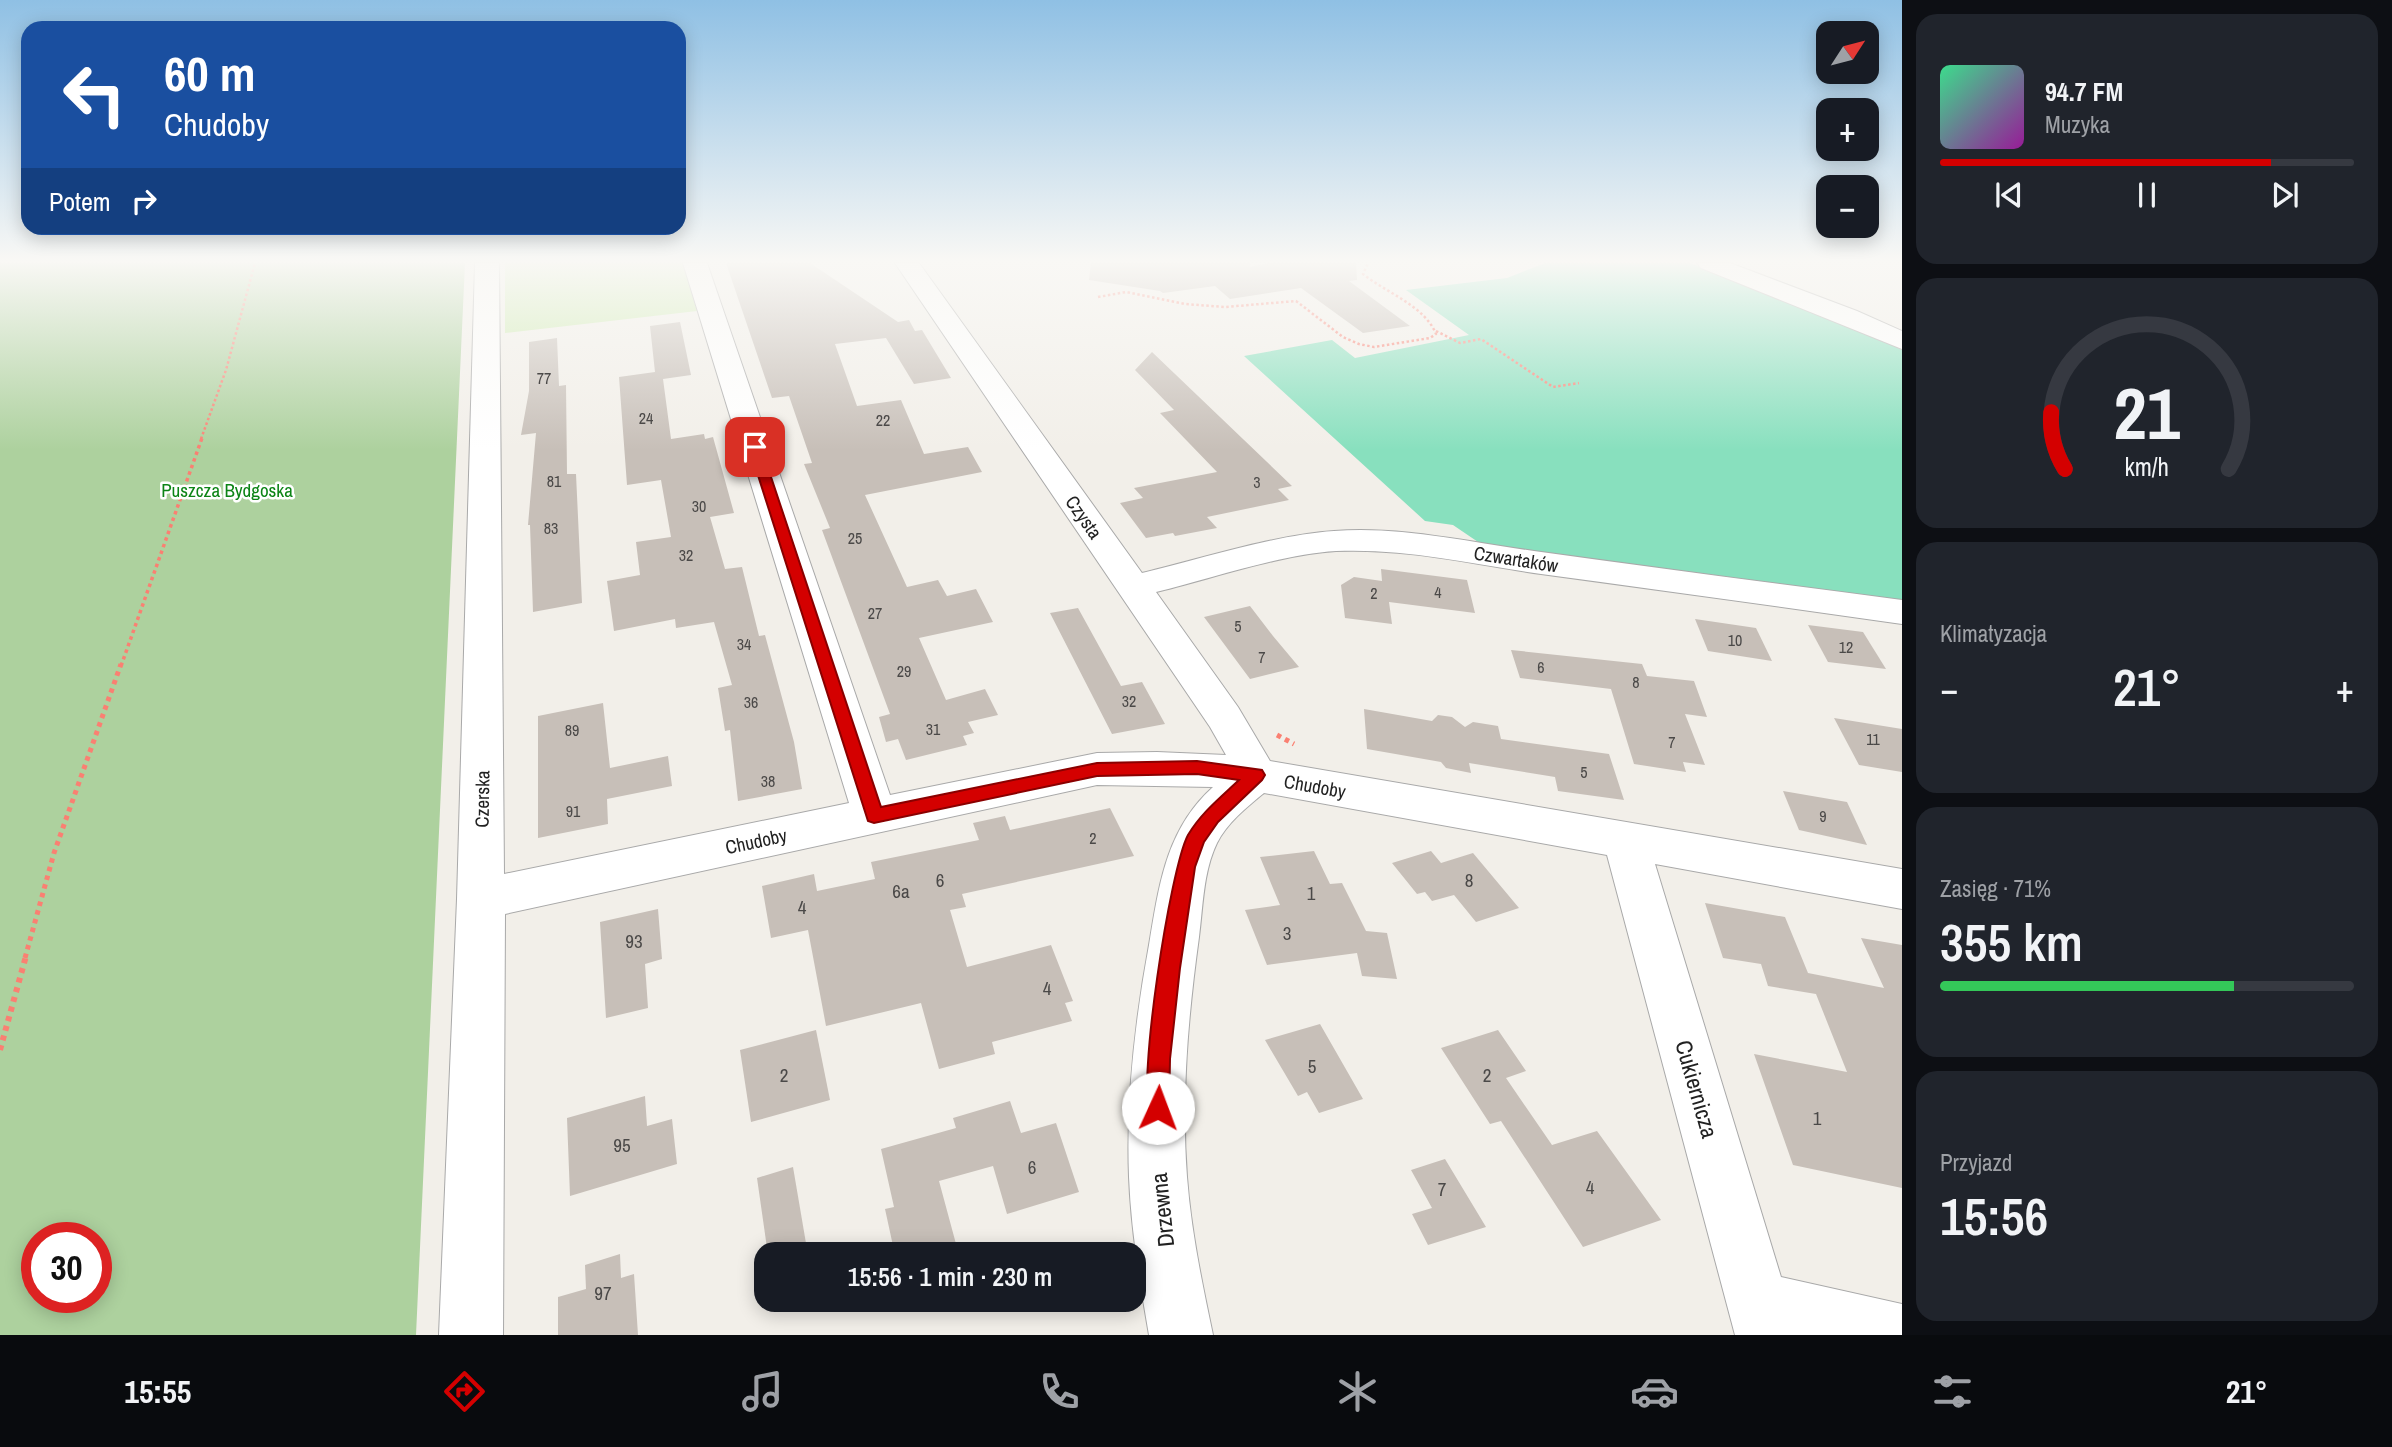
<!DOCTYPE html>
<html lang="pl">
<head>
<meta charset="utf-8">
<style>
	:root { --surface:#171b24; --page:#20242c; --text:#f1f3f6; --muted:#9ea1a6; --line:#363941; --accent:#d40000 }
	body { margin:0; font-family:"Archivo Narrow",sans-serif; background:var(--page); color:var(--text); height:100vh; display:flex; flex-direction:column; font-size:26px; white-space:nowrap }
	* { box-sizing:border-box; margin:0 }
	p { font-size:23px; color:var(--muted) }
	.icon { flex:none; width:38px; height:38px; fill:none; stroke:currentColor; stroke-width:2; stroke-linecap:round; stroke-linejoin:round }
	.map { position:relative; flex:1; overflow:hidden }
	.side { display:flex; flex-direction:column; gap:14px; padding:14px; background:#0d0f14; width:490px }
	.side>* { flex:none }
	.hud { position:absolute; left:21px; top:21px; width:665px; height:214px; border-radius:21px; box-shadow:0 4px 18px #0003; background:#1a4fa0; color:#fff; overflow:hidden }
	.needle { width:46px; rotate:54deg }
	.tools { position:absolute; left:1816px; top:21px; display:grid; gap:14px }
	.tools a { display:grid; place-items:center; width:63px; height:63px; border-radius:14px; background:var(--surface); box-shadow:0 4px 18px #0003; font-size:35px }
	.speed { position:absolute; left:21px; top:1222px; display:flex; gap:14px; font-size:35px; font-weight:700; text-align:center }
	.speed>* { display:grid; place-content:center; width:91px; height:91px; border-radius:50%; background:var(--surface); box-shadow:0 4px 18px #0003; line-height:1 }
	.speed .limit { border:10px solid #d22; background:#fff; color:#111 }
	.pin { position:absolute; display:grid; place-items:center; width:60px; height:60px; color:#fff; margin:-30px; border-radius:14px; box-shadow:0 4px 10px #0006 }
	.me { position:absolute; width:77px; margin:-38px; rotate:2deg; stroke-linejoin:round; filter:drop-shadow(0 0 5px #0008) }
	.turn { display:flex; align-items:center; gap:24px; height:147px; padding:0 28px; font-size:32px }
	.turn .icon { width:91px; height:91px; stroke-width:2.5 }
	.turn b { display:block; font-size:49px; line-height:60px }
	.then { display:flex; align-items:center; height:66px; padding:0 28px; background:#0003; gap:14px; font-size:26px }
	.big { font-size:52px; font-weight:600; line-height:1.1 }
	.side .widget { flex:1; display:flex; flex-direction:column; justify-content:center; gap:10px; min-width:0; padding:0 24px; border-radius:21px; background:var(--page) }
	.side .dial { align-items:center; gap:0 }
	.dial svg { height:182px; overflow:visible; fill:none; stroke:var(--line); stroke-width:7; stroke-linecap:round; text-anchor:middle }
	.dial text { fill:var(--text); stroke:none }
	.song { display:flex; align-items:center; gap:21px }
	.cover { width:84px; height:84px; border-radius:10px; background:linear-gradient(135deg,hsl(150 70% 55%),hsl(300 70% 35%)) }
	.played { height:7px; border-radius:4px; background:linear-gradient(90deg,var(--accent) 80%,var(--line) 80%) }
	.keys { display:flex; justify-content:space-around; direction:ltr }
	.heat { display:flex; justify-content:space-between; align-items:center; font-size:38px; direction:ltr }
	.charge { height:10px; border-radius:5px; background:linear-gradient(90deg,#34c759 71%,var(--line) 0) }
	.trip { position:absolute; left:754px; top:1242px; width:392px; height:70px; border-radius:21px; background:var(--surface); box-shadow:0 4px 18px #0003; font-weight:600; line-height:70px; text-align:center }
	.menu { display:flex; height:112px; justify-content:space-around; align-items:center; background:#090b0e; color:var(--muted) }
	.menu .icon { width:49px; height:49px }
	.menu .selected { color:var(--accent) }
	.menu b { font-size:32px; color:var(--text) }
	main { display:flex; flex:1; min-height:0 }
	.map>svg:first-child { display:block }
	.grass { fill:#cdebb0 }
	.forest { fill:#add19e; fill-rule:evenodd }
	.pitch { fill:#88e0be }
	.building { fill:#c7bfb8 }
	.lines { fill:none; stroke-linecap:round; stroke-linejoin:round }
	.minor-casing { stroke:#a9a9a9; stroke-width:2 }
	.path-far3 { stroke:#fa8072; stroke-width:2.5; stroke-dasharray:2.5 2.5; stroke-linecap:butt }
	.path-far2 { stroke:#fa8072; stroke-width:3.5; stroke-dasharray:3.5 3.5; stroke-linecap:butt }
	.path-far1 { stroke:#fa8072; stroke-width:5; stroke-dasharray:4.5 4.5; stroke-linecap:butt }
	.path { stroke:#fa8072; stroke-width:6; stroke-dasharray:5 5; stroke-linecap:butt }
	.minor { fill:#fff; fill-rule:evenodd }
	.route { fill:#d40000; stroke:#8a0000; stroke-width:2 }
	.labels { text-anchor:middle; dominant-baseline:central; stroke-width:5; stroke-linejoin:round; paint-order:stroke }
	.number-label { font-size:16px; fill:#4b4948 }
	.park-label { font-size:19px; fill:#0c8416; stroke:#fff }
	.street-label { font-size:19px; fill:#222; stroke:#fff }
	.near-number-label { font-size:19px; fill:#4b4948 }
	.near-street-label { font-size:23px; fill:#222; stroke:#fff }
</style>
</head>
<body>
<main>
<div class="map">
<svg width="1902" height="1335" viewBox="0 0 1902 1335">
	<rect width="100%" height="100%" fill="#f2efe9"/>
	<!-- grass -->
	<polygon class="grass" points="505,263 683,263 697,311 505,333"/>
	<!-- forest -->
	<path class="forest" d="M0,263H465L416,1335H0ZM37,1237H96V1297H37Z"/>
	<!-- pitch -->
	<polygon class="pitch" points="1545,263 1690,263 1819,309 1902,350 1902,600 1481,544 1453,525 1425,521 1244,356 1332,340 1355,358 1469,335 1406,290 1507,278"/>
	<!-- building -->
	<g class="building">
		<polygon points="726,263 810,263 898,322 909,320 915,331 922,330 951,378 914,384 886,338 835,344 857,406 901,400 924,454 968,447 982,472 865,495 907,587 938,580 947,596 976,589 993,622 919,638 946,700 985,689 998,715 968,722 974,733 963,736 967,745 906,760 898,739 886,742 879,717 890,714 822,530 830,528 804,464 812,463 789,396 772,398"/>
		<polygon points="1091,263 1250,263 1250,267 1268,263 1356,263 1357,280 1349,281 1410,326 1363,333 1301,288 1230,299 1215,286 1163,293 1160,291 1089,280"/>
		<polygon points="680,322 691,375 663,379 671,439 704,434 705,439 713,437 734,513 710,517 725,569 742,567 759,636 765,635 794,742 802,789 738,801 730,730 725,731 718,688 732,685 714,622 676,628 675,619 614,631 607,581 640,575 636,542 671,537 661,480 627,485 619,377 655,372 650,326"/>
		<polygon points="557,338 559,386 566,385 567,474 576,474 582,603 533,612 530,525 528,525 536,433 521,435 529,391 529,342"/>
		<polygon points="1152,352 1292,486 1278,489 1289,500 1207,517 1217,528 1175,536 1173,533 1146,538 1120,503 1143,498 1134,488 1217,472 1160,413 1174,410 1135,370"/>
		<polygon points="1381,569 1467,580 1475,613 1389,602 1392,624 1345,618 1341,585 1354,577 1382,581"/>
		<polygon points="1250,606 1273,636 1299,667 1250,679 1204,617"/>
		<polygon points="1078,608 1121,686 1142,682 1165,724 1112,734 1050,613"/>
		<polygon points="1695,619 1756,628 1772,661 1708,651"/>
		<polygon points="1808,625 1863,632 1886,669 1828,662"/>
		<polygon points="1511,650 1642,664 1647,676 1694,681 1707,717 1685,714 1705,765 1683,762 1686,772 1634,764 1611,689 1520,678"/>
		<polygon points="603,703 610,768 668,756 672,786 607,799 608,824 538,838 538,716"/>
		<polygon points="1364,709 1432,721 1438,715 1452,717 1465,727 1473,722 1498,726 1501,739 1609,754 1624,800 1558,791 1555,777 1469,763 1471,773 1446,768 1441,762 1367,749"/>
		<polygon points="1834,718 1902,729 1902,772 1859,765"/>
		<polygon points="1783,791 1847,802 1867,845 1799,830"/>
		<polygon points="1110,808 1134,856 962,894 966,907 950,910 967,967 1051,945 1073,1001 1065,1003 1072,1021 992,1042 995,1054 939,1069 921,1003 826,1026 808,930 771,938 762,886 814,874 817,891 875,879 871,862 979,840 973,823 1005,816 1010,830"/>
		<polygon points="1314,851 1330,884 1342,883 1366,931 1387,933 1397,979 1362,976 1357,953 1267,965 1245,910 1280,905 1260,857"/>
		<polygon points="1431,851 1441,863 1473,853 1519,908 1476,922 1454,895 1432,901 1425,892 1417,894 1392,863"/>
		<polygon points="1705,903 1785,917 1808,973 1884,988 1861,938 1902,945 1902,1188 1793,1165 1754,1054 1847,1072 1816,994 1768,986 1761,964 1723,958"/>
		<polygon points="658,909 662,959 645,964 648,1008 606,1018 600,922"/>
		<polygon points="1320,1024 1363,1099 1319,1113 1307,1092 1298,1096 1265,1040"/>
		<polygon points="816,1030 830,1100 751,1122 740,1050"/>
		<polygon points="1498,1030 1526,1071 1506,1078 1552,1145 1597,1131 1661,1220 1583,1247 1501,1121 1490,1124 1441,1048"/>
		<polygon points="645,1096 647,1126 672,1119 677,1164 570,1196 567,1118"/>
		<polygon points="1010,1101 1021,1133 1056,1123 1079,1192 1007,1214 993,1166 939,1181 959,1255 895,1255 885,1209 894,1207 881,1149 956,1128 953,1118"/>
		<polygon points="1445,1159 1486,1227 1428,1245 1412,1214 1432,1208 1411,1170"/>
		<polygon points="793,1167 808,1255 768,1255 757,1178"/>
		<polygon points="620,1254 621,1278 634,1274 638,1335 558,1335 558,1297 586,1289 585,1265"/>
	</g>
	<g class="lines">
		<defs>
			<g id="minor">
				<path d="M475,263H499L504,874L849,803L683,263H707L890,795L1097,753L1157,752L1226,755L1210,727L895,263H919L1142,573C1201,559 1274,535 1334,531C1402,526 1467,542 1534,551C1657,568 1779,584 1902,600V624C1782,607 1661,590 1541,574C1472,564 1406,548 1336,551C1282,554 1210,579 1156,592L1238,707L1270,761L1902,869V909L1655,864L1781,1277L1902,1304V1335H1735L1607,855L1264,793C1247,807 1227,823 1217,843C1203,872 1203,907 1199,937C1188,1017 1181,1097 1187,1177C1191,1230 1202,1283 1213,1335H1149C1140,1283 1131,1230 1129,1177C1126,1099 1135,1021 1149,945C1159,885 1166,829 1213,787L1097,785L505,914L503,1335H439L457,899Z"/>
				<polygon points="1697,263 1730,263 1857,311 1902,331 1902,349 1701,268"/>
			</g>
		</defs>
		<!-- minor casing -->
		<use href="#minor" class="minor-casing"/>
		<!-- path-far3 -->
		<g class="path-far3">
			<path d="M1098,297L1126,292L1185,304L1225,307L1296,301L1343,337L1359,344L1374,347L1430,338L1436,334C1425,306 1385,292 1363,274L1368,263"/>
			<polyline points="1436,331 1460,343 1481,339 1553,387 1579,383"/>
			<polyline points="201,439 226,370 255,263"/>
		</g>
		<!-- path-far2 -->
		<polyline class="path-far2" points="121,666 202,438"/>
		<!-- path-far1 -->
		<g class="path-far1">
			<polyline points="1277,735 1294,744"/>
			<polyline points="25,958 54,853 121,664"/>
		</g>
		<!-- path -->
		<polyline class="path" points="0,1050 26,956"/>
		<!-- minor -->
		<use href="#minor" class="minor"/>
	</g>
	<!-- sky -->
	<linearGradient id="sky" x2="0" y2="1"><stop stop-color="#8fc0e4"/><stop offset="0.58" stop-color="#f9f8f5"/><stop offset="1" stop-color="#f9f8f5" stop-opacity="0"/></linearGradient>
	<rect width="1902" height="450" fill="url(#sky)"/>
	<!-- route -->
	<path class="route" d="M755,444L761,447L881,807L1097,763L1197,761L1262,770L1265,775L1262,780L1218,822L1204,842L1195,867L1180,968L1170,1059L1169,1108L1166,1117L1158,1120L1150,1117C1137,1084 1170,869 1188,835C1201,813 1221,797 1239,780L1197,774L1097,776L874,823L868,821L749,447Z"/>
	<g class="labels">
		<!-- number labels -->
		<g class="number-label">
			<text x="544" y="378">77</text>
			<text x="646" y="418">24</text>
			<text x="883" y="420">22</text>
			<text x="554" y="481">81</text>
			<text x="1257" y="482">3</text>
			<text x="699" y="506">30</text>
			<text x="551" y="528">83</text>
			<text x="855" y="538">25</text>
			<text x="686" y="555">32</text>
			<text x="1438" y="592">4</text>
			<text x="1374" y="593">2</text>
			<text x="875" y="613">27</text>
			<text x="1238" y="626">5</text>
			<text x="1735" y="640">10</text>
			<text x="744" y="644">34</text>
			<text x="1846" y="647">12</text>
			<text x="1262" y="657">7</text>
			<text x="1541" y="667">6</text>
			<text x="904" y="671">29</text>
			<text x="1636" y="682">8</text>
			<text x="1129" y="701">32</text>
			<text x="751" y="702">36</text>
			<text x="933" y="729">31</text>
			<text x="572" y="730">89</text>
			<text x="1873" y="739">11</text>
			<text x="1672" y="742">7</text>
			<text x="1584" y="772">5</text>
			<text x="768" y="781">38</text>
			<text x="573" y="811">91</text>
			<text x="1823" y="816">9</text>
			<text x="1093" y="838">2</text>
		</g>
		<!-- park labels -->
		<g class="park-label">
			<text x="227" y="490">Puszcza Bydgoska</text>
		</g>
		<!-- street labels -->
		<g class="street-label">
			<text transform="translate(1084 517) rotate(55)">Czysta</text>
			<text transform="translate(1516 559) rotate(9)">Czwartaków</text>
			<text transform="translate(1315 786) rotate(10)">Chudoby</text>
			<text transform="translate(482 799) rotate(-89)">Czerska</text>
			<text transform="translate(756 841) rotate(-12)">Chudoby</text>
		</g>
		<!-- near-number labels -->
		<g class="near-number-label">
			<text x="940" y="880">6</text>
			<text x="1469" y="880">8</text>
			<text x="901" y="891">6a</text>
			<text x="1311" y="893">1</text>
			<text x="802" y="907">4</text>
			<text x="1287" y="933">3</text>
			<text x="634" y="941">93</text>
			<text x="1047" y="988">4</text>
			<text x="1312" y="1066">5</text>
			<text x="784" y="1075">2</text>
			<text x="1487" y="1075">2</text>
			<text x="1817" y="1118">1</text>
			<text x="622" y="1145">95</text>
			<text x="1032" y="1167">6</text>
			<text x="1590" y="1187">4</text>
			<text x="1442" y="1189">7</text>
			<text x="603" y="1293">97</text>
		</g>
		<!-- near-street labels -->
		<g class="near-street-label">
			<text transform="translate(1697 1089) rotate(74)">Cukiernicza</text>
			<text transform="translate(1162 1210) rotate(-96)">Drzewna</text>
		</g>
	</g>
</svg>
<div class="tools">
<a><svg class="needle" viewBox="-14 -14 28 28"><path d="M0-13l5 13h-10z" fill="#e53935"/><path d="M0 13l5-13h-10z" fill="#9ea1a6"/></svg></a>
<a>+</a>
<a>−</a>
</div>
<div class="speed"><div class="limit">30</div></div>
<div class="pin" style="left:755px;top:447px;background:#d93025"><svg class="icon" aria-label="arrive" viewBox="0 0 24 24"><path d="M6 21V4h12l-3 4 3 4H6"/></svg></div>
<svg class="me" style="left:1158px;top:1108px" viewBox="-20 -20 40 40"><circle r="19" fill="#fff"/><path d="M0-13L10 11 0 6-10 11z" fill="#d40000"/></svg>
<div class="trip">15:56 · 1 min · 230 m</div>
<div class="hud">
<div class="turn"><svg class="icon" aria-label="left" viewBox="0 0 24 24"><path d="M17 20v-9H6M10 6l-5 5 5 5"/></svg><div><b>60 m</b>Chudoby</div></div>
<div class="then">Potem<svg class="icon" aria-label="right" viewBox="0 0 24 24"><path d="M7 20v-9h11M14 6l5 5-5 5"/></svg></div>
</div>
</div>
<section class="side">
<div class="widget">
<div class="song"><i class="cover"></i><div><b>94.7 FM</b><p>Muzyka</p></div></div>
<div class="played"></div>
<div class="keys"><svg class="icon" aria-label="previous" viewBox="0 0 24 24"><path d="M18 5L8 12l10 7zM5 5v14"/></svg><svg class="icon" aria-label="pause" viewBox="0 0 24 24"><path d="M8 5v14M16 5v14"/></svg><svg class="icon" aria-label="next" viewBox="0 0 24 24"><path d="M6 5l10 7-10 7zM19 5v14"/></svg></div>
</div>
<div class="widget dial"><svg viewBox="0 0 100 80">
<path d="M14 69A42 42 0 1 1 86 69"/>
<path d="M14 69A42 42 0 0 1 8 44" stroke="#d40000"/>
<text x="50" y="56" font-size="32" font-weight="700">21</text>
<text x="50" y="72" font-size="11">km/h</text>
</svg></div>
<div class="widget"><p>Klimatyzacja</p>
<div class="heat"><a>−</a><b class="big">21°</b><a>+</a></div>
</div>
<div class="widget"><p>Zasięg · 71%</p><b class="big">355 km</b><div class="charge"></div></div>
<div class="widget"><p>Przyjazd</p><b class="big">15:56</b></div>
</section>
</main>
<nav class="menu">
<b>15:55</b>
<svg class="icon selected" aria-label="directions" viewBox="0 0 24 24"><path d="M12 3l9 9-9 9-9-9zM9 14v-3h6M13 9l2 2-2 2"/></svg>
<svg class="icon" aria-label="music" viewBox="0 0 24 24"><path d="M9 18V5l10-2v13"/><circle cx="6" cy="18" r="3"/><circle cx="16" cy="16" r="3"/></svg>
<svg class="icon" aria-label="phone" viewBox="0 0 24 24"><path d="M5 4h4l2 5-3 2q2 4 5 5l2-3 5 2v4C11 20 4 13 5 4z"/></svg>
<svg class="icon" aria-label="climate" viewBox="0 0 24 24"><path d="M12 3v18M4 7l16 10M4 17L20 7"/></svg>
<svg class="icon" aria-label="car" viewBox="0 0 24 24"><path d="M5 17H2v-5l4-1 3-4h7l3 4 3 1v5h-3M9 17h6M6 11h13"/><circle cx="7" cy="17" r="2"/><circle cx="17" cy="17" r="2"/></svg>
<svg class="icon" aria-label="filters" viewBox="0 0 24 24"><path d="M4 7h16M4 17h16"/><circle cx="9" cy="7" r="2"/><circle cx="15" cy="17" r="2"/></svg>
<b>21°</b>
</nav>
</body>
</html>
